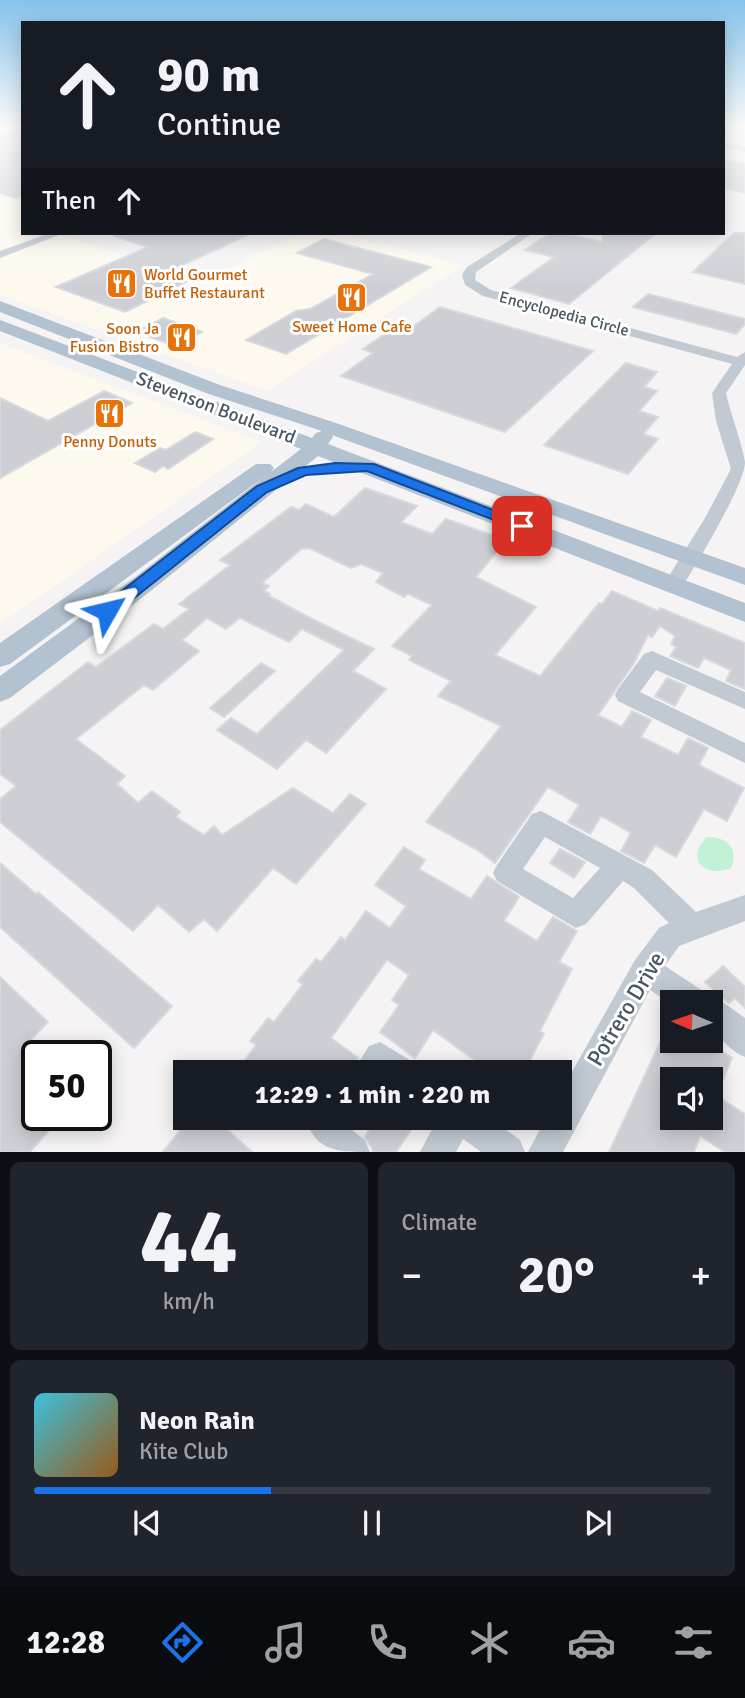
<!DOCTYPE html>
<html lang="en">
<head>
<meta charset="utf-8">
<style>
	:root { --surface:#171b24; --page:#20242c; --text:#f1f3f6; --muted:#9ea1a6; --line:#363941; --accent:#1a73e8 }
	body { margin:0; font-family:Signika,sans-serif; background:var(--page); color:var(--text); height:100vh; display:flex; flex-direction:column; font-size:26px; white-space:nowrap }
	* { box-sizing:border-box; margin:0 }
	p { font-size:23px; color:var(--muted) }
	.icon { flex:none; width:38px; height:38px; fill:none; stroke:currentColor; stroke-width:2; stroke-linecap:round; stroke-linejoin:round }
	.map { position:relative; height:1152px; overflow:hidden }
	.side { display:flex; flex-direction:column; gap:10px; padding:10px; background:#0d0f14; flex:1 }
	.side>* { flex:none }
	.top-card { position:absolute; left:21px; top:21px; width:704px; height:214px; border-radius:0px; box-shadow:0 4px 18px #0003; background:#171b24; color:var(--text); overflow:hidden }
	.needle { width:46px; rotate:272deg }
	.controls { position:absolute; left:660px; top:990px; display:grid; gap:14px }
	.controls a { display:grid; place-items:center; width:63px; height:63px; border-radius:0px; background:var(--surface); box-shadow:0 4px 18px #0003; font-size:35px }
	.speed { position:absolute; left:21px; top:1040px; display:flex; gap:14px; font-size:35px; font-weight:700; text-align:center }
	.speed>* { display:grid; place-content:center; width:91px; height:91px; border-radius:50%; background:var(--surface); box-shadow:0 4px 18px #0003; line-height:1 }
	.speed .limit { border:4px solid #111; border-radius:10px; background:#fff; color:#111 }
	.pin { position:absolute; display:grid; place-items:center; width:60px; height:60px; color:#fff; margin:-30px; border-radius:14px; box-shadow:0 4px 10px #0006 }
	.me { position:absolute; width:77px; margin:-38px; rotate:53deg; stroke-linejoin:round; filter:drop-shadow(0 0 5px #0008) }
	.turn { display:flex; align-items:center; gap:24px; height:147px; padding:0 21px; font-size:32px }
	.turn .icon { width:91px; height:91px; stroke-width:2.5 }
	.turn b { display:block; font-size:49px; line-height:60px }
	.then { display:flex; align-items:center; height:66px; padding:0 21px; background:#0003; gap:14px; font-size:26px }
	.big { font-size:52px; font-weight:800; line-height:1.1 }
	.side .card { flex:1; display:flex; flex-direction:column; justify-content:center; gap:10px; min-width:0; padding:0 24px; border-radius:10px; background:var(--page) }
	.side .dial { align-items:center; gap:0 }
	.dial b { font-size:91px; line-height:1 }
	.song { display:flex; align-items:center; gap:21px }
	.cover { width:84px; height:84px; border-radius:10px; background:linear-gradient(135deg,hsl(190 70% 55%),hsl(30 70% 35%)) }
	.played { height:7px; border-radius:4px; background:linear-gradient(90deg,var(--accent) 35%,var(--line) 35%) }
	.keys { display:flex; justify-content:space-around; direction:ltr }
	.heat { display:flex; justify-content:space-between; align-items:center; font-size:38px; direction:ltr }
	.side .tiles { flex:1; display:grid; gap:10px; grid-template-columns:1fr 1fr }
	.card:last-child { grid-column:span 2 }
	.trip { position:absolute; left:173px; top:1060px; width:399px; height:70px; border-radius:0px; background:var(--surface); box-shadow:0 4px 18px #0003; font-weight:800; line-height:70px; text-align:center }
	.dock { display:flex; height:112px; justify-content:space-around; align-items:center; background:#090b0e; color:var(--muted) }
	.dock .icon { width:49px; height:49px }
	.dock .selected { color:var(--accent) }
	.dock b { font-size:32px; color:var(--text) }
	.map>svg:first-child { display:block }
	.commercial { fill:#fdf9ef }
	.green { fill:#c3f1d5 }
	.building { fill:#cdcfd5; stroke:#d7d9de; stroke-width:2 }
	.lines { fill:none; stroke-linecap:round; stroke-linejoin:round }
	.minor { fill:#c1cad2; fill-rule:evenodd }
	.major { fill:#b3c2d1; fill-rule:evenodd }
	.route { fill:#1a73e8; stroke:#114b97; stroke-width:2 }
	.labels { text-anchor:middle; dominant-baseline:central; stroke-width:6; stroke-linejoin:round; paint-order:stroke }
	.far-food-label { font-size:16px; fill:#c56008; stroke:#fff }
	.far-street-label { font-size:16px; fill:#4a5661; stroke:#fff }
	.street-label { font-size:19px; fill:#4a5661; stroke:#fff }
	.near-street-label { font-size:23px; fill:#4a5661; stroke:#fff }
</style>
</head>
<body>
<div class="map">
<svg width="745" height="1152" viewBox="0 0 745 1152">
	<rect width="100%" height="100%" fill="#f5f3f3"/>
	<!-- commercial -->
	<g class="commercial">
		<polygon points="23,127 23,233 54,233 203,280 301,233 338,233 464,265 267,391 0,295 0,134"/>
		<polygon points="0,343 262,442 0,624"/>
	</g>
	<!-- green -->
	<path class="green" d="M707,837C727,837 739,848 731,868C705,879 684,859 707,837Z"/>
	<!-- building -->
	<g class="building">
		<polygon points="23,128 23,196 15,198 0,193 0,134"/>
		<polygon points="723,160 745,164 745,193 723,188"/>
		<polygon points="114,233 252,233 163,274 186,282 125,312 56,287 148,247 114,236"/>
		<polygon points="550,233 562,233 602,242 603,233 656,233 569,304 511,288 554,257 525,250"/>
		<polygon points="734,233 745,233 745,284 693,272"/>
		<polygon points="324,239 431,267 286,354 246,340 296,311 310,309 373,274 297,253"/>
		<polygon points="648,294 745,319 745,324 736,334 633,307"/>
		<polygon points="440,307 593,351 505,432 341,376 373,353 363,349 398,325 410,329"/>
		<polygon points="163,318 202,332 175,346 136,332"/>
		<polygon points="626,363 657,372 644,387 657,391 639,411 658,417 643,434 658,439 628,474 544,445"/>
		<polygon points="104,391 132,403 0,478 0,398 48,421"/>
		<polygon points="195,432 213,439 168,469 163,466 155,472 135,463 160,448 166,450"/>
		<polygon points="365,488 417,506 401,522 432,534 446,519 506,540 476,577 536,607 495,655 540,676 599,603 602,604 612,591 658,611 660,608 745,643 745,689 726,681 731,670 704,658 698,668 670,656 676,647 671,644 675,636 660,626 652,637 648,635 634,663 598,715 622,727 632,711 651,720 641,737 678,755 688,738 708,748 699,765 744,788 727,821 704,809 676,857 655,845 644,863 621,851 631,833 601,816 590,834 568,822 579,805 548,787 495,863 476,849 426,822 501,726 438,696 451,681 409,660 412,656 392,646 432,605 408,594 404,597 376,582 383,573 361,564 351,568 309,548 301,549 262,583 269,586 264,591 270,594 269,596 312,619 374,649 353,671 386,689 326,753 306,740 277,769 217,730 231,718 257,734 344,650 302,629 289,642 240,618 226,629 207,618 182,640 199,651 153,690 144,685 76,739 125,776 117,784 138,803 152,791 180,812 176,817 204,835 214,826 222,835 293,788 333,813 350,794 366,804 296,884 273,868 217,931 204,919 189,932 158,905 133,931 0,822 0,799 16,786 0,774 0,730 88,662 96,667 154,624 163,629 189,609 179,604 230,565 220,560 291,507 299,510 306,504 334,517"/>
		<polygon points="261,663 275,671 224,717 210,708"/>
		<polygon points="667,678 686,686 675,706 655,696"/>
		<polygon points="404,847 425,860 419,869 471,899 487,876 519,897 504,921 537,941 553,917 577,931 559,962 572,969 540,1031 544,1034 523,1073 477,1073 481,1065 433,1030 415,1058 380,1032 399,1005 392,1000 409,975 387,960 331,1038 358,1058 349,1073 235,1073 256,1045 250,1041 268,1018 274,1022 303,984 298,981 316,959 321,962 341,937 345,940 366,911 390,928 406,906 375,885"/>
		<polygon points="560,849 585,862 574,878 550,863"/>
		<polygon points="0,863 36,894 38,892 172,1006 134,1048 0,927"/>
		<polygon points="723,966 745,987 745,1008 735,998 729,1003 705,982"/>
		<polygon points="0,977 48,1022 22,1049 37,1064 37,1115 62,1115 30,1152 0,1152"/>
		<polygon points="672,1017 672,1041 706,1041 732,1058 723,1080 672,1080 672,1118 710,1118 710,1092 745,1114 745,1152 725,1152 700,1136 694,1152 609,1152"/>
		<polygon points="190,1118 227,1118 222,1125 252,1152 163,1152"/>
		<polygon points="376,1118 419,1118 396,1152 374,1152 365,1137"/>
	</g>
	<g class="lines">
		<!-- minor -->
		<g class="minor">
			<polygon points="723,142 745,146 745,152 723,148"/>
			<polygon points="50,233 64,233 0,258 0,251"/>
			<path d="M521,233H533L476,272L475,280L491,290L737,357L745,352V365L726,393C731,416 741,439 745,462C745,485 695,566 681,589H667L664,584L705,518L731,469L716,421L712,393L732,364L483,296L465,285L462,275L467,267Z"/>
			<polygon points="652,651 745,692 745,709 656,670 640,692 745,743 745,763 618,701 615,695 618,689 644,654"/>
			<path d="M541,811L652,870L696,912L745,895V921L679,946L665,966L706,993L709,998L721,1001L745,1018V1057C731,1052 723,1039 710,1030V1003L672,1005L650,990L563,1152H528L546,1118H560V1093L635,960L659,928L669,923L634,888L623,881L586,924L576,928L497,881L493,873L497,865L532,814ZM545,837L600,868L573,898L523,869Z"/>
			<polygon points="380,1042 413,1062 418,1073 352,1073 369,1046"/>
			<path d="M315,1118H351L348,1127L365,1140L370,1152C343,1152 322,1152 310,1130Z"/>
			<polygon points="438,1118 490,1118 520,1140 525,1152 481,1152 463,1139 456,1152 420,1152"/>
		</g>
		<!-- major -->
		<polygon class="major" points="0,301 220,385 336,423 745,568 745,585 332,435 333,437 328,444 745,603 745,622 318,456 152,590 10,698 0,702 0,676 134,578 268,474 10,664 0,667 0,643 256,464 270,464 274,468 271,472 301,449 0,331 0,320 312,438 316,433 322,431 206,393 0,312"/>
	</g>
	<!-- sky -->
	<linearGradient id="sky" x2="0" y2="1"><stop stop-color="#85c3ea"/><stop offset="0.44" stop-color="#fafafa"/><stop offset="1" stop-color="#fafafa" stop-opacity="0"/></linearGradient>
	<rect width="745" height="288" fill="url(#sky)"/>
	<!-- route -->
	<polygon class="route" points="335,463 374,464 527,523 529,526 522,530 517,529 367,471 306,475 267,492 113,615 101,615 99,611 101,607 257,486 298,468"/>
	<!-- icons -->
	<defs>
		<symbol id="restaurant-square" viewBox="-11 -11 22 22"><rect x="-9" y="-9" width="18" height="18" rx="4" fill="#e8710a" stroke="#fff"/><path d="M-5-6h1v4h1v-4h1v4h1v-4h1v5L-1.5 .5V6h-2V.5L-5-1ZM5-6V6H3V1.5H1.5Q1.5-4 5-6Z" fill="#fff"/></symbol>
	</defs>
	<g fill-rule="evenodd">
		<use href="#restaurant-square" x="104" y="266" width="35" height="35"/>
		<use href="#restaurant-square" x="334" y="280" width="35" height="35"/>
		<use href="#restaurant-square" x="164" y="320" width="35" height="35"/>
		<use href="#restaurant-square" x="92" y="396" width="35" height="35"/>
	</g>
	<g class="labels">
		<!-- far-food labels -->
		<g class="far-food-label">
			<text x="144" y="275" text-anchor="start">World Gourmet<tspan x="144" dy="18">Buffet Restaurant</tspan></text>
			<text x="352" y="327">Sweet Home Cafe</text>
			<text x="159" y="329" text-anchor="end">Soon Ja<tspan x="159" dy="18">Fusion Bistro</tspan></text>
			<text x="110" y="442">Penny Donuts</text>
		</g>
		<!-- far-street labels -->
		<g class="far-street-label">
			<text transform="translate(564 314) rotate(15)">Encyclopedia Circle</text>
		</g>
		<!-- street labels -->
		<g class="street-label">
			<text transform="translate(216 408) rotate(21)">Stevenson Boulevard</text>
		</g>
		<!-- near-street labels -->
		<g class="near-street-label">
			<text transform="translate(626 1009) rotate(-59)">Potrero Drive</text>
		</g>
	</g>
</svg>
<div class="controls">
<a><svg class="needle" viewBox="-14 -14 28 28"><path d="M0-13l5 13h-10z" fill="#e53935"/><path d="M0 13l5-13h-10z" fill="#9ea1a6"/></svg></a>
<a><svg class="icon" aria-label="sound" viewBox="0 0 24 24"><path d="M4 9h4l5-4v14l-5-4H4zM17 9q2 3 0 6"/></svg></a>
</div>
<div class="speed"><div class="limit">50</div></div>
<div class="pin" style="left:522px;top:526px;background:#d93025"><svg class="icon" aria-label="arrive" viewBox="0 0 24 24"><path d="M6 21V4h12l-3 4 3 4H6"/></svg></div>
<svg class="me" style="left:107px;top:611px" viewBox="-20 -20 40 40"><path d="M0-17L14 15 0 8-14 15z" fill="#1a73e8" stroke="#fff" stroke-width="4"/></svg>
<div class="trip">12:29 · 1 min · 220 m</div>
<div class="top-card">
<div class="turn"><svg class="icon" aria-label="ahead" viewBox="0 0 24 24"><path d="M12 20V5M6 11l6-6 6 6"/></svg><div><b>90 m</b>Continue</div></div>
<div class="then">Then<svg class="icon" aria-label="ahead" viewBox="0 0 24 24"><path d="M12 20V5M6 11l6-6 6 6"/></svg></div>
</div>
</div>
<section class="side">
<div class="tiles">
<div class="card dial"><b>44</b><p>km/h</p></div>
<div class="card"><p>Climate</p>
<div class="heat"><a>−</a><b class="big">20°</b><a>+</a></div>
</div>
<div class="card">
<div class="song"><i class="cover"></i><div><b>Neon Rain</b><p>Kite Club</p></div></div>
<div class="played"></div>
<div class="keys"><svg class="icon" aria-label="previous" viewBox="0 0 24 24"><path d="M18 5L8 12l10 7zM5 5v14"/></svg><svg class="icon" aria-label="pause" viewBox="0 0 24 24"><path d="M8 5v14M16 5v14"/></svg><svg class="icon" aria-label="next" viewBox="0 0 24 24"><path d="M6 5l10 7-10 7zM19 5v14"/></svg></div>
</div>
</div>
</section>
<nav class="dock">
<b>12:28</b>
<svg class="icon selected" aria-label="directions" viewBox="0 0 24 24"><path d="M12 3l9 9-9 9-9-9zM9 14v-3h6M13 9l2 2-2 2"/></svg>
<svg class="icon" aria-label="music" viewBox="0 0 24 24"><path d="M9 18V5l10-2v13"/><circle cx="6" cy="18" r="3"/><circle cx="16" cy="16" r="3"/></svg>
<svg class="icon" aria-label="phone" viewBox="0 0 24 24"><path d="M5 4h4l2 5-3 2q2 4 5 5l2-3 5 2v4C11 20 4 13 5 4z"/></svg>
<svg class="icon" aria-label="climate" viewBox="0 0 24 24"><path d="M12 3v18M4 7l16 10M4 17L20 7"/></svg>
<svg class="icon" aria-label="car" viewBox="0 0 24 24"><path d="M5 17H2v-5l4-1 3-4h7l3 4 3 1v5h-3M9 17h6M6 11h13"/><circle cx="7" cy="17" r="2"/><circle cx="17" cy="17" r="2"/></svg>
<svg class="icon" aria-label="filters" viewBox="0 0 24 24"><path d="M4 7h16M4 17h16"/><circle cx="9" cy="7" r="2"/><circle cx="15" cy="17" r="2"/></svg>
</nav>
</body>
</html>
